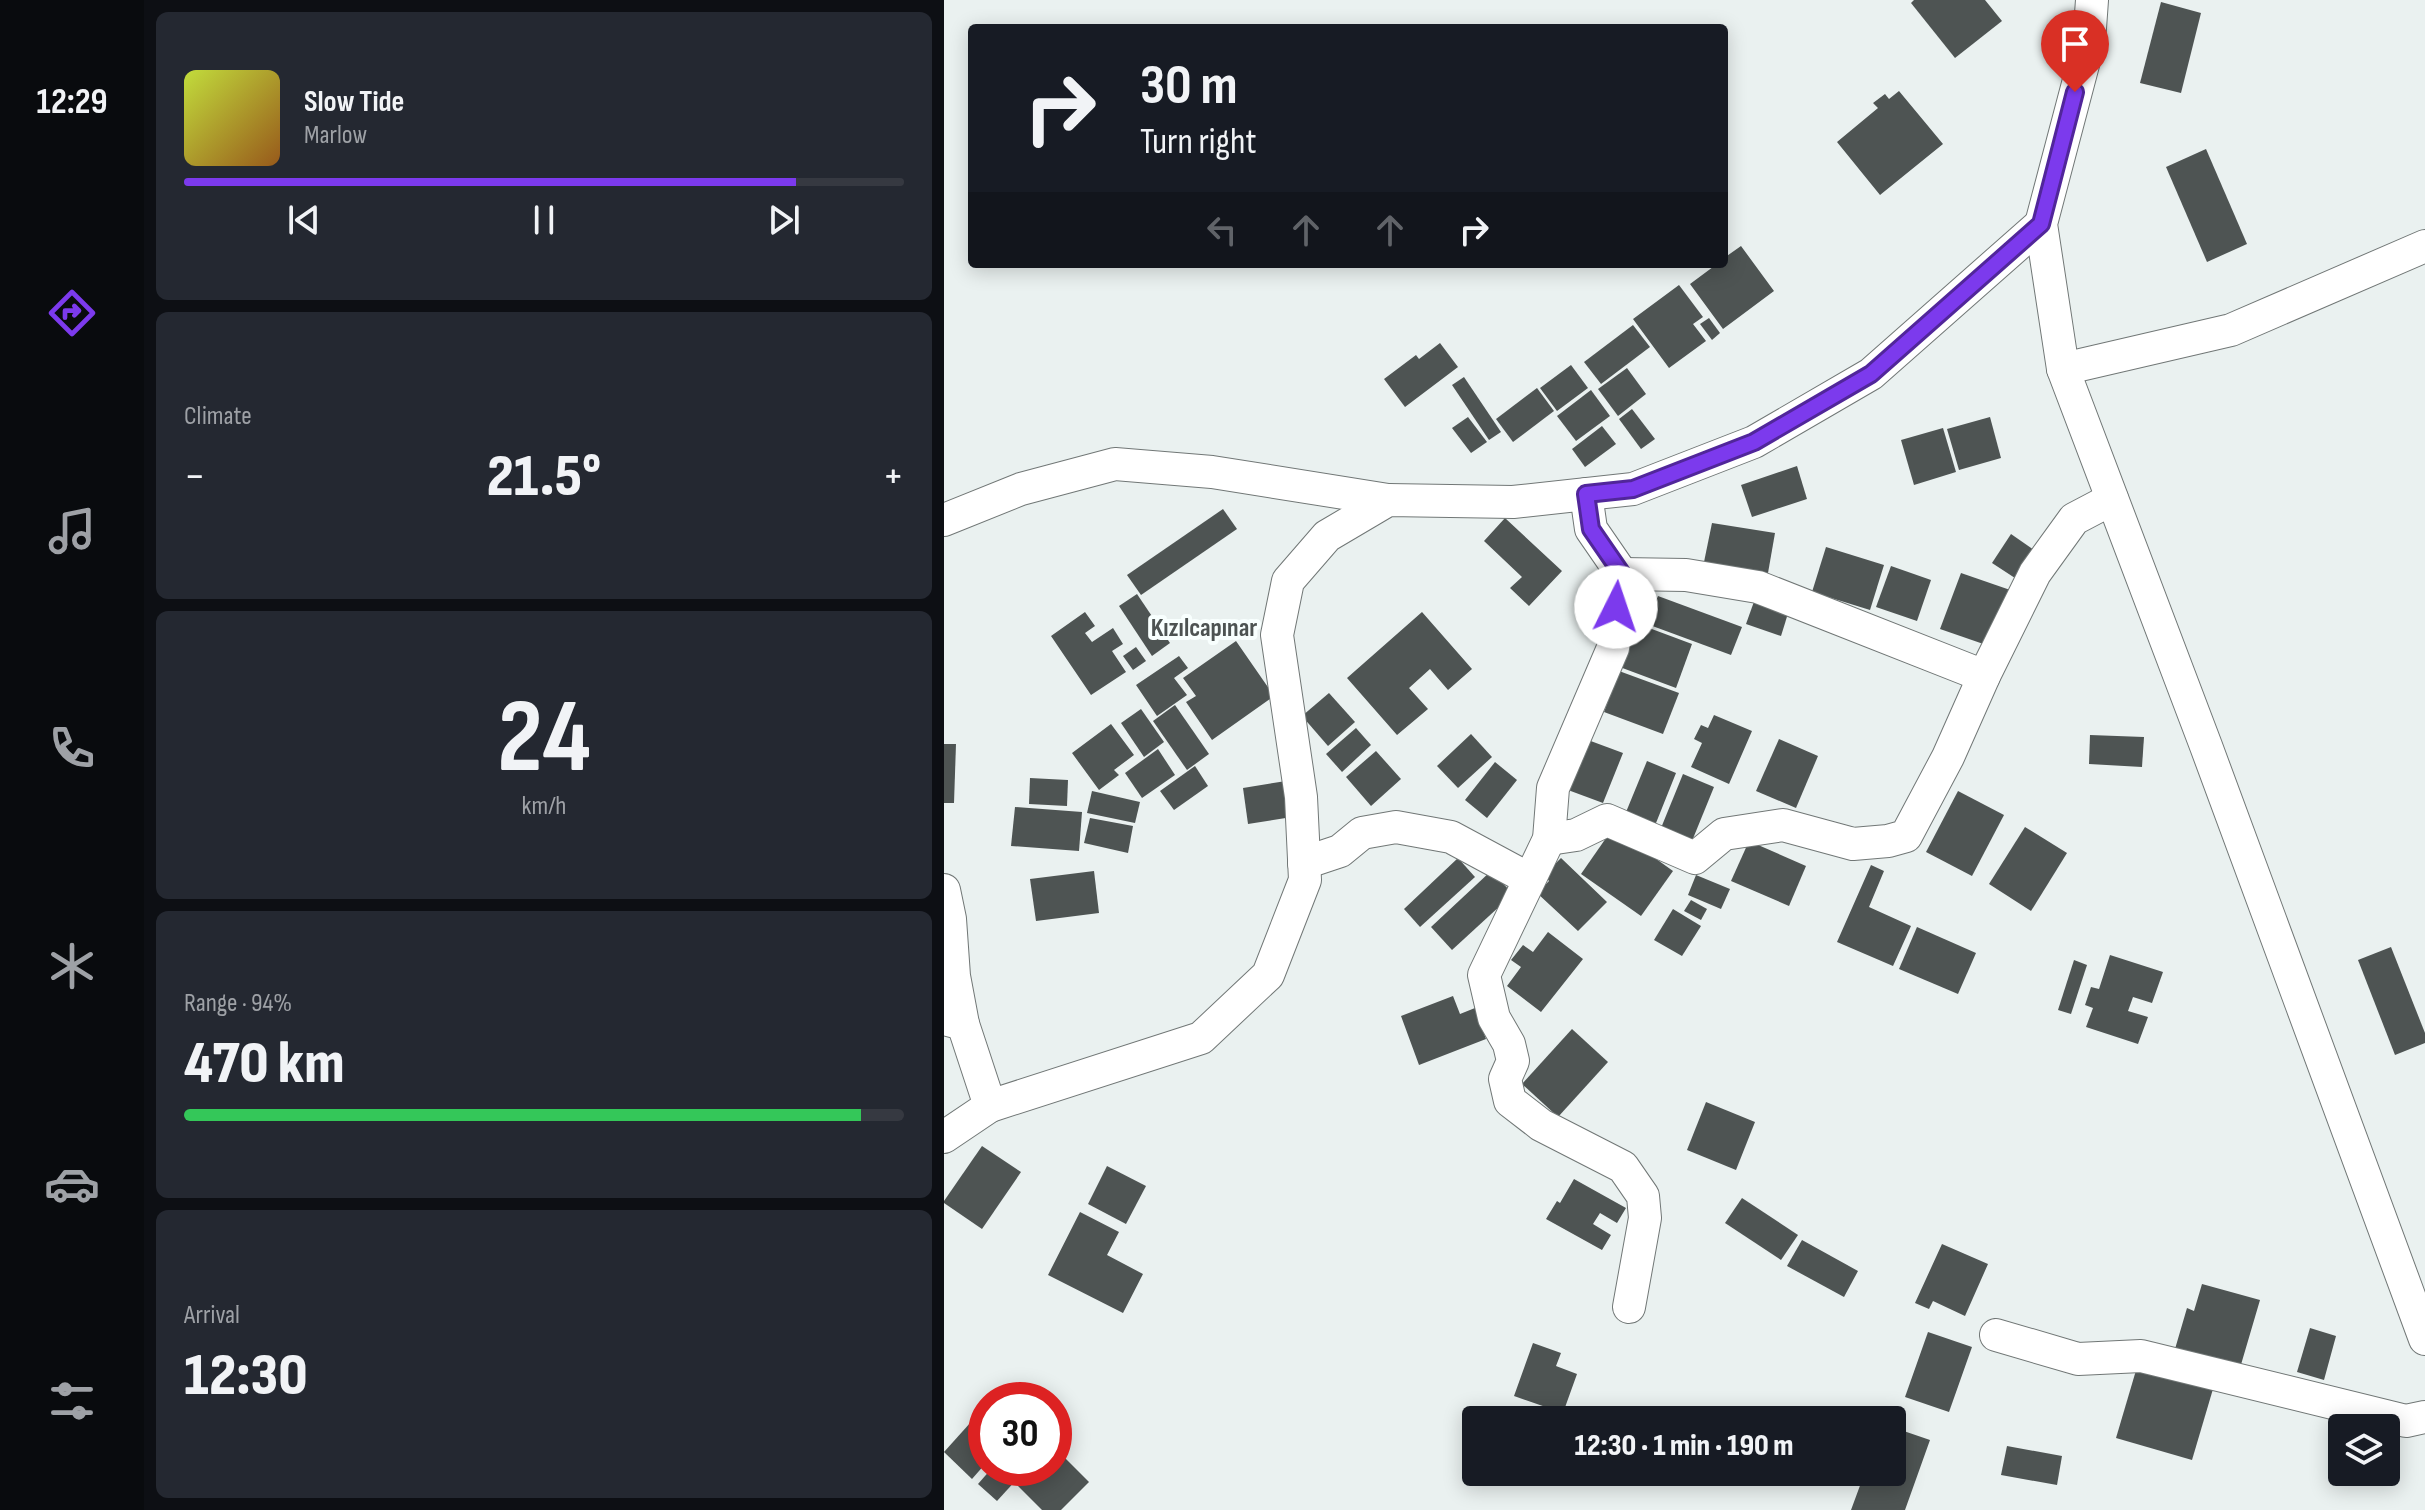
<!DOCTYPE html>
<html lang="en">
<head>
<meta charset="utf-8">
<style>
	:root { --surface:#171b24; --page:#242831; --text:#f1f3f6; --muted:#9ea1a6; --line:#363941; --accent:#7c3aed }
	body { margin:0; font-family:"Sofia Sans Condensed",sans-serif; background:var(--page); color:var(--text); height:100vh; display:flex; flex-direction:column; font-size:30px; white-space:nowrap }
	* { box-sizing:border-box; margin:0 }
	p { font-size:26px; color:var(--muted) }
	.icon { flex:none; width:44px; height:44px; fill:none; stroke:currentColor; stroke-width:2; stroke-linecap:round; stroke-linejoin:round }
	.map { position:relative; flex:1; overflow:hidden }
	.panel { display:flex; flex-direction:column; gap:12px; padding:12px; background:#0d0f14; width:800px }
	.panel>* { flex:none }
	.guide { position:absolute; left:24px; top:24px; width:760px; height:244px; border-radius:8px; box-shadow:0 4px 20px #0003; background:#171b24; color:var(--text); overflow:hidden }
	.tools { position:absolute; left:1384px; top:1414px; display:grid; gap:16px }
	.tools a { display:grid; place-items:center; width:72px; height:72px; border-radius:8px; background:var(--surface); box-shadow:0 4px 20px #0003; font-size:40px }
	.speed { position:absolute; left:24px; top:1382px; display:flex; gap:16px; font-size:40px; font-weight:700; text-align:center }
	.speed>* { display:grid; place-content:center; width:104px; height:104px; border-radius:50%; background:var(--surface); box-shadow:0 4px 20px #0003; line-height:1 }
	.speed .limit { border:12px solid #d22; background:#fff; color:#111 }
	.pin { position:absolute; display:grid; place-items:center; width:68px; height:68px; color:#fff; margin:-82px -34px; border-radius:50% 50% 50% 0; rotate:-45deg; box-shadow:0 0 8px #0007 }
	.pin .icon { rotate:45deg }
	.me { position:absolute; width:88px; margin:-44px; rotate:4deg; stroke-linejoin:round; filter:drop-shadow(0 0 6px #0008) }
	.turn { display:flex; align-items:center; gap:28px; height:168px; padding:0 40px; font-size:36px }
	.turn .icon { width:104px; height:104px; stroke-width:2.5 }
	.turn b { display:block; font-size:56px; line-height:68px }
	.lanes { display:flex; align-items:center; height:76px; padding:0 40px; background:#0003; justify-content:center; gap:40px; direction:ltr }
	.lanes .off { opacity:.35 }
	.big { font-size:60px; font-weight:800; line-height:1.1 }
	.panel .tile { flex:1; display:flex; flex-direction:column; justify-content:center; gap:12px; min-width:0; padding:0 28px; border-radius:12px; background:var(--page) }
	.panel .dial { align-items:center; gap:0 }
	.dial b { font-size:104px; line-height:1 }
	.song { display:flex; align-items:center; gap:24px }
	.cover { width:96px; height:96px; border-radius:12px; background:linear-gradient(135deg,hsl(70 70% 55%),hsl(30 70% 35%)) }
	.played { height:8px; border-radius:4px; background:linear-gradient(90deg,var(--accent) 85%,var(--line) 85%) }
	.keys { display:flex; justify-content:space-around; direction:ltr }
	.heat { display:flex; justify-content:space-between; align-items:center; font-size:44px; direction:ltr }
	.charge { height:12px; border-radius:6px; background:linear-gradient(90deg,#34c759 94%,var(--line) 0) }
	.trip { position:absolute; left:518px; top:1406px; width:444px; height:80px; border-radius:8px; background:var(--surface); box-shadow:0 4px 20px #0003; font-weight:800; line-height:80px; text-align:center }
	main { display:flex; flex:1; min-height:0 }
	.tabs { display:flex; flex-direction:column; width:144px; justify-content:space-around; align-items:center; background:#090b0e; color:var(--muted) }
	.tabs .icon { width:56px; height:56px }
	.tabs .selected { color:var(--accent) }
	.tabs b { font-size:36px; color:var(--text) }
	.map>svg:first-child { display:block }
	.building { fill:#4e5453 }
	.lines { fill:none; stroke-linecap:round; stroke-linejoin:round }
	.minor-casing { stroke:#717776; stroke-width:34 }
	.minor { stroke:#fff; stroke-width:32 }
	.route-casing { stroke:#51269a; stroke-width:20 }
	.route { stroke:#7c3aed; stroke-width:14 }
	.labels { text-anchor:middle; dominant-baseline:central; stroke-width:8; stroke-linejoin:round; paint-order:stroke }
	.quarter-label { font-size:26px; font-weight:bold; fill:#4d5352; stroke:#f8fffe }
</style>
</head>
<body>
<main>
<nav class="tabs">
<b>12:29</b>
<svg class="icon selected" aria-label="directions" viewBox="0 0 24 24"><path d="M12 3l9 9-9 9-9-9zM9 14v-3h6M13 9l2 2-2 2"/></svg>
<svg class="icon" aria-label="music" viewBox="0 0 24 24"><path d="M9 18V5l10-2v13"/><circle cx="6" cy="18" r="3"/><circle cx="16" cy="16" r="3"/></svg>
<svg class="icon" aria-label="phone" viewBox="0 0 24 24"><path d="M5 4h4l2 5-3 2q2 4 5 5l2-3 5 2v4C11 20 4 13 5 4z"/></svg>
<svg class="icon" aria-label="climate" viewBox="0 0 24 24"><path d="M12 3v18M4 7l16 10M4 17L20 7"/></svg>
<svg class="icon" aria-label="car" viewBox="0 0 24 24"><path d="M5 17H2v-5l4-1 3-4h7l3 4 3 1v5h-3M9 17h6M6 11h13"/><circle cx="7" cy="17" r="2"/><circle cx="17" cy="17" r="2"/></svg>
<svg class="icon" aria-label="filters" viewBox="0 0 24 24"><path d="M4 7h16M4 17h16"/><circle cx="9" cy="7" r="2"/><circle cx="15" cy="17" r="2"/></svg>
</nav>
<section class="panel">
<div class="tile">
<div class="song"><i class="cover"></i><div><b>Slow Tide</b><p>Marlow</p></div></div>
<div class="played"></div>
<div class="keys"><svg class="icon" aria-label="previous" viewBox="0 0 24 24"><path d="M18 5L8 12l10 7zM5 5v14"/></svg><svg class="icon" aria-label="pause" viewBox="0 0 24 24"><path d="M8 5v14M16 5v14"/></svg><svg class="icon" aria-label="next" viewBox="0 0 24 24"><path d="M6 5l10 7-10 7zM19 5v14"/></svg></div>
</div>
<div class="tile"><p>Climate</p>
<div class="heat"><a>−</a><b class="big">21.5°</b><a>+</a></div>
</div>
<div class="tile dial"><b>24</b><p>km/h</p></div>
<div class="tile"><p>Range · 94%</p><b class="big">470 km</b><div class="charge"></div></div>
<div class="tile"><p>Arrival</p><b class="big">12:30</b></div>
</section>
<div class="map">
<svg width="1481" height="1510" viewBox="0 0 1481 1510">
	<rect width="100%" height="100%" fill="#eaf1f0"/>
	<!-- building -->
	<g class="building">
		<polygon points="970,0 1041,0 1058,21 1011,58 967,3"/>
		<polygon points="1217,2 1257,13 1237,93 1196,83"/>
		<polygon points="955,91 999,144 936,195 893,142 934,108 929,103 941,94 945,99"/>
		<polygon points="1262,149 1303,244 1263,262 1222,167"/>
		<polygon points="797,246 830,291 779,329 746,284 773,264 780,264 780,258"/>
		<polygon points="735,285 759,317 749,324 762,341 725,368 689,319"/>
		<polygon points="765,318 776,333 768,340 756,324"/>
		<polygon points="689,325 706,347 657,384 640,362"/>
		<polygon points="496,343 514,367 461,407 440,379 472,355 475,359"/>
		<polygon points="627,365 644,388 613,411 596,388"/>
		<polygon points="683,368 702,394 674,416 654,389"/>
		<polygon points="520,377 557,432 545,440 508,385"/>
		<polygon points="593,388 610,411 569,442 552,419"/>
		<polygon points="647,390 666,416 632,441 613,416"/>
		<polygon points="688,409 711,439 697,449 675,419"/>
		<polygon points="524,417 543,442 527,453 508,428"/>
		<polygon points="1046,417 1057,458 1015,470 1003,429"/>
		<polygon points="658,426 672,444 641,467 628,449"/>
		<polygon points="999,428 1012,472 970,485 957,440"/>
		<polygon points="853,466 863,499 808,517 797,485"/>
		<polygon points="279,509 293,529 197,595 183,575"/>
		<polygon points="561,518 618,571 585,606 566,588 578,577 540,541"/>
		<polygon points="768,523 831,533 824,573 760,562"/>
		<polygon points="1067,534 1093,552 1074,580 1048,563"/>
		<polygon points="882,547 940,565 926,610 868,592"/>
		<polygon points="947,566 987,580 973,621 932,607"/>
		<polygon points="1017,573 1072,592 1051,648 996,629"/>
		<polygon points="193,594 226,643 208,656 175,606"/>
		<polygon points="714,596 798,627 787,655 703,624"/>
		<polygon points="812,596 846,607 837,636 802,624"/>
		<polygon points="141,612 151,626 141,633 148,642 169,628 179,644 168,651 182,672 147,695 107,636"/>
		<polygon points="478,612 528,669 504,690 486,669 465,688 484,709 453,735 403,678"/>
		<polygon points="689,622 748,644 732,688 673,666"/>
		<polygon points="292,641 330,696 268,740 242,702 252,696 239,678"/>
		<polygon points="192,647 202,661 189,670 179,656"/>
		<polygon points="235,656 244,668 230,678 243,695 213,716 192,685"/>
		<polygon points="675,671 735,693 719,734 660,712"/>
		<polygon points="385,693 411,722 384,746 358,716"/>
		<polygon points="231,705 265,754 243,770 209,721"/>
		<polygon points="197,709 220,742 200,757 177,723"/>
		<polygon points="770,715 808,731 785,784 747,767 758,743 750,739 757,725 764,728"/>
		<polygon points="167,724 190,755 170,770 175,775 155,790 128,753"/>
		<polygon points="412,728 427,745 398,772 382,754"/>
		<polygon points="527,734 548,757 514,788 493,766"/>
		<polygon points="1146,735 1200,737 1198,767 1145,764"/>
		<polygon points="835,739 874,756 852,808 812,791"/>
		<polygon points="644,740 679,753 659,803 624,790"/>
		<polygon points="0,744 12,744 10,803 0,803"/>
		<polygon points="214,749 231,775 198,798 181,773"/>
		<polygon points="432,751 457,779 427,806 402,777"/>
		<polygon points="703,761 732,773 710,828 680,817"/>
		<polygon points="551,762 573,780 543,818 521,800"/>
		<polygon points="251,766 264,786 230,810 216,791"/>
		<polygon points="739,774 770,787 748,841 717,828"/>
		<polygon points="86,778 124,780 123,806 85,804"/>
		<polygon points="342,781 348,817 304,824 299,788"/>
		<polygon points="148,791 196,802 191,823 143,813"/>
		<polygon points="1014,791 1060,815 1028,876 982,852"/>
		<polygon points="71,807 138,812 135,851 67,846"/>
		<polygon points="146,818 189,826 184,853 140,843"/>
		<polygon points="1081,827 1123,853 1087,911 1045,884"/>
		<polygon points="669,828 729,871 697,916 637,874"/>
		<polygon points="805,841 862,866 845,906 787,881"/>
		<polygon points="514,858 531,877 476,927 460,909"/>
		<polygon points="617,858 663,902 634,931 593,893 605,881 600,875"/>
		<polygon points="927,865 940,871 925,907 967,926 949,966 893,942"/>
		<polygon points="150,871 155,913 92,921 86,879"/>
		<polygon points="547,871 569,894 508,950 487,927"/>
		<polygon points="752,875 786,889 777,909 744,895"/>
		<polygon points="747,900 763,909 757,920 740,911"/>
		<polygon points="729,909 757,926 738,956 710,940"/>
		<polygon points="973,927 1032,953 1014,994 955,969"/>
		<polygon points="604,932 639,959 597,1012 563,986 577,967 567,960 579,945 589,952"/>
		<polygon points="1447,947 1481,1033 1481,1043 1451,1055 1414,960"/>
		<polygon points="1166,955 1219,972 1208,1003 1189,997 1184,1011 1204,1017 1194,1044 1142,1027 1149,1008 1141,1005 1147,987 1155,989"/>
		<polygon points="1130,960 1143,965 1127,1014 1114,1010"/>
		<polygon points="509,996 516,1014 531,1008 542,1039 475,1065 457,1016"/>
		<polygon points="628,1029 664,1062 614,1117 578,1084"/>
		<polygon points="762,1102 811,1122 792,1170 743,1150"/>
		<polygon points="38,1146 77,1172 38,1229 0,1203 0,1201"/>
		<polygon points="163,1166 202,1186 182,1224 144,1204"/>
		<polygon points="630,1179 682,1208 673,1223 656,1213 649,1224 667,1235 658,1250 602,1219 613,1201 616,1203"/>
		<polygon points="798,1198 854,1235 837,1260 781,1223"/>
		<polygon points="136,1212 175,1232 163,1255 199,1274 179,1313 104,1275"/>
		<polygon points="858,1240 914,1271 900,1297 843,1266"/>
		<polygon points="998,1244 1044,1264 1021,1316 989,1301 985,1309 971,1303"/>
		<polygon points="1258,1284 1316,1300 1296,1368 1231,1349 1243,1308 1250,1311"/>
		<polygon points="1366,1328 1392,1336 1380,1380 1353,1372"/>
		<polygon points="984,1332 1028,1347 1005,1412 961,1397"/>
		<polygon points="589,1343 617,1353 612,1366 633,1374 619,1413 570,1396"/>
		<polygon points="1193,1367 1269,1389 1248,1460 1172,1438"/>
		<polygon points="36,1412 42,1418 42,1463 28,1479 0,1452"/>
		<polygon points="948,1427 986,1440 961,1510 907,1510 921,1472 948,1472"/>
		<polygon points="1063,1446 1118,1456 1113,1485 1057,1475"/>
		<polygon points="110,1447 145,1482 117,1510 98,1510 73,1485 89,1468 110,1468"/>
		<polygon points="48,1468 83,1468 53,1501 34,1484"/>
	</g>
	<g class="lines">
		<defs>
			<g id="minor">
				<polyline points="1148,0 1145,42 1097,224 1119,369 1262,746 1481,1339"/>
				<polyline points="1119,369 1287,330 1481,246"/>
				<polyline points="642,494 647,529 678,574"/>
				<polyline points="0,520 77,489 171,464 268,472 444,500"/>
				<path d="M678,574C669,596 674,622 669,648L609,788L605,839L540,975L550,1018L565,1044L569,1061L561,1079L566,1101L597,1125L679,1167L699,1196L701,1218L685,1307"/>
				<polyline points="678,574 742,575 814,587 1040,676"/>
				<polyline points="605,839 632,835 663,820 751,858 780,834 839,825 909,844 944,841 962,836 1004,757 1040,676 1091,573 1130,519 1168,499"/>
				<polyline points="360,863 396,851 418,833 452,827 507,837 585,879"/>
				<polyline points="0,890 6,919 10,976 19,1024"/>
				<polyline points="0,1019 19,1024 46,1106"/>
				<polyline points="0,1137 46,1106 257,1038 324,975 361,880 357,797 333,635 344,581 383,536 444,500 569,502 689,489 810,442 927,374 1097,224"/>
				<polyline points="1052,1335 1134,1359 1197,1356 1462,1421 1481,1417"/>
			</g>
		</defs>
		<!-- minor casing -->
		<use href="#minor" class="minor-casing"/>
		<!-- minor -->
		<use href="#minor" class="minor"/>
	</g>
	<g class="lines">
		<defs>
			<polyline id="route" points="672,607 672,589 678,574 647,529 642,494 689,489 810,442 927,374 1097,224 1131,92"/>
		</defs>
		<!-- route casing -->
		<use href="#route" class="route-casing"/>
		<!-- route -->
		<use href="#route" class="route"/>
	</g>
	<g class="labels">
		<!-- quarter labels -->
		<g class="quarter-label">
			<text x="260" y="628">Kızılcapınar</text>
		</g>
	</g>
</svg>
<div class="tools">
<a><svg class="icon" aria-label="layers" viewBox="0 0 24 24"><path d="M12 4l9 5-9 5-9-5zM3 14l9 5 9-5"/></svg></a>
</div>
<div class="speed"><div class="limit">30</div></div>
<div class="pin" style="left:1131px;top:92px;background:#d93025"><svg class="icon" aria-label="arrive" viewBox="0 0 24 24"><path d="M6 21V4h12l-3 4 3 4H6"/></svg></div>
<svg class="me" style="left:672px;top:607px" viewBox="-20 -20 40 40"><circle r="19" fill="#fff"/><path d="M0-13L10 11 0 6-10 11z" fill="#7c3aed"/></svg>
<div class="trip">12:30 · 1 min · 190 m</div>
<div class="guide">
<div class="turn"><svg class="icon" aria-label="right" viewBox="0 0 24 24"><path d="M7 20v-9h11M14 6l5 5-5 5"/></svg><div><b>30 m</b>Turn right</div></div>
<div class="lanes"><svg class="icon off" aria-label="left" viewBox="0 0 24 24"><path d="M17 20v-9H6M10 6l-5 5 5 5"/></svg><svg class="icon off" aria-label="ahead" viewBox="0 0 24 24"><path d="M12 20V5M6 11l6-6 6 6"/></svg><svg class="icon off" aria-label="ahead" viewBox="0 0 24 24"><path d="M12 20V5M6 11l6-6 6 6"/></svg><svg class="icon" aria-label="right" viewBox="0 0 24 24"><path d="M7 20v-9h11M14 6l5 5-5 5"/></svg></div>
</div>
</div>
</main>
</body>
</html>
